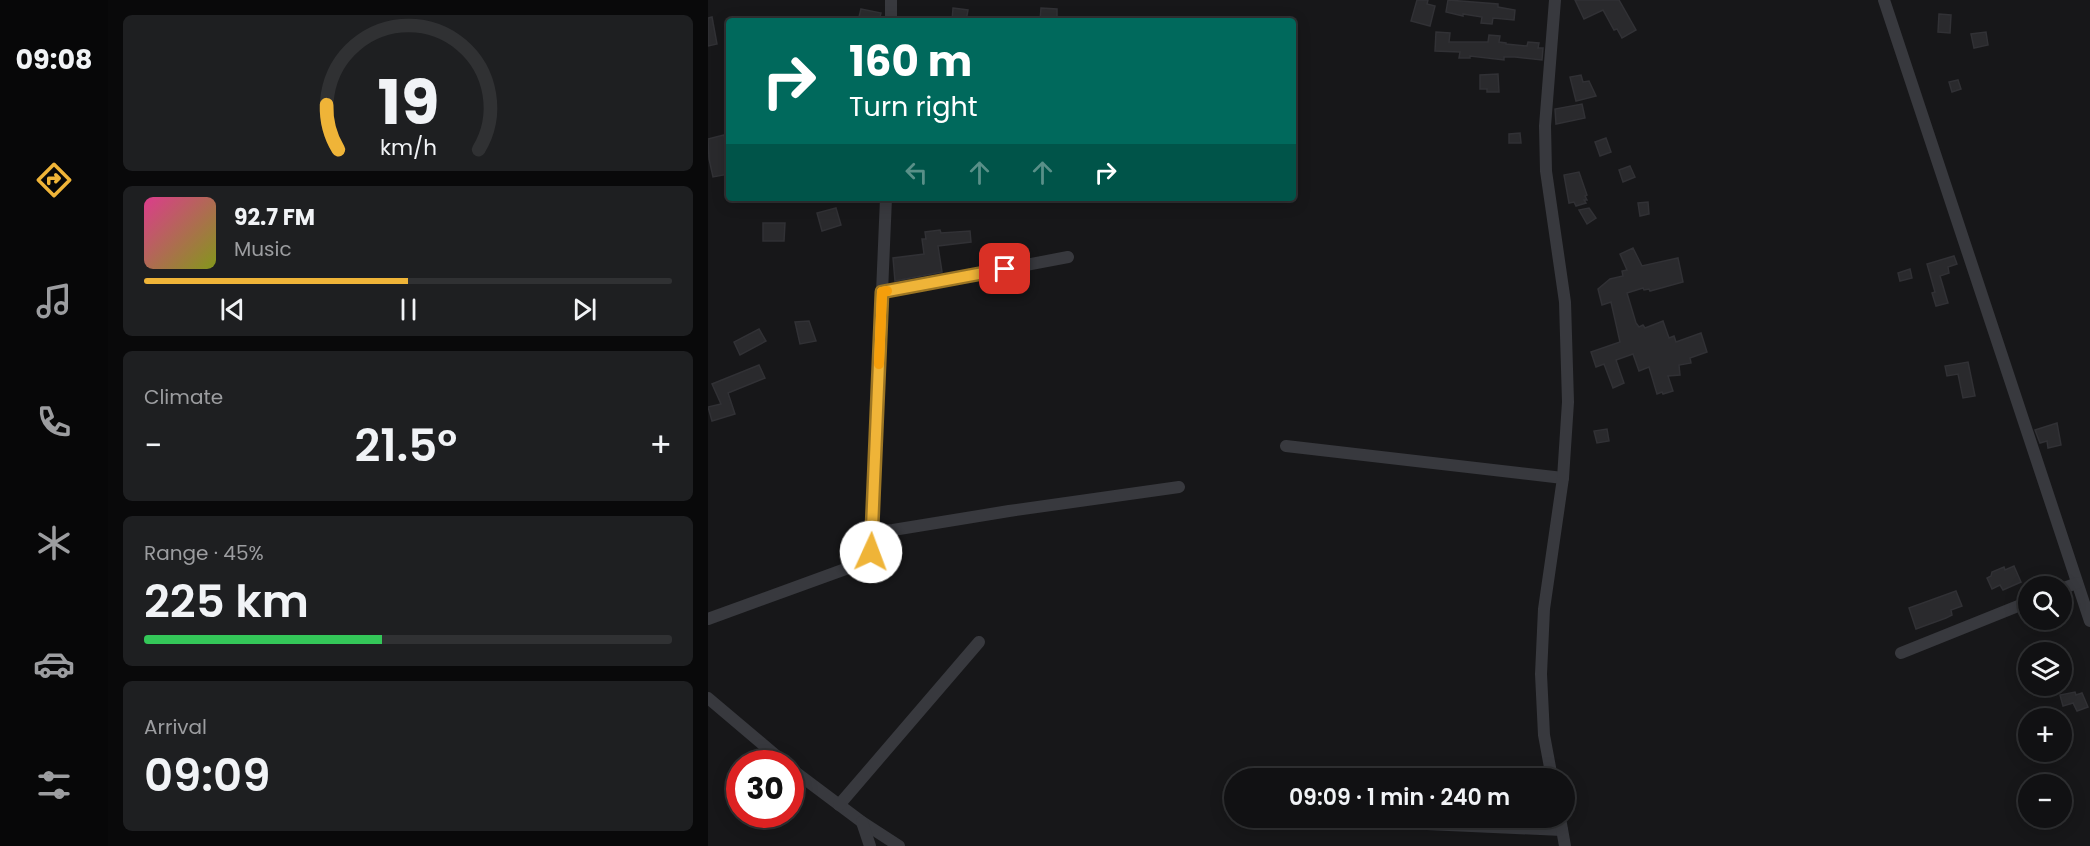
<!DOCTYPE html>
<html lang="en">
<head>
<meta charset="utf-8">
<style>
	:root { --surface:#111113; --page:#1e1f21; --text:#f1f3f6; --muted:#9c9da0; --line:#303133; --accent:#efb438 }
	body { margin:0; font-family:Poppins,sans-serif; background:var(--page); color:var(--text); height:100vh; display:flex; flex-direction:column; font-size:22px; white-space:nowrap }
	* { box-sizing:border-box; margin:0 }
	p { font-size:20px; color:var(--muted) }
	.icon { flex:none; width:33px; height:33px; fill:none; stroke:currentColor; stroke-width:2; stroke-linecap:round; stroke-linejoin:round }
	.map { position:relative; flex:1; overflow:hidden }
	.details { display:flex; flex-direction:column; gap:15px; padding:15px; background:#09090a; width:600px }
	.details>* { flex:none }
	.hud { position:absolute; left:18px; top:18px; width:570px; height:183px; border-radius:6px; box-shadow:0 3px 15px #0003,0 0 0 2px var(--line); background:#00695c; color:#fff; overflow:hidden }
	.buttons { position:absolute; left:1310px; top:576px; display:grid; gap:12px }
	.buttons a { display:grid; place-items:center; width:54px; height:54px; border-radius:50%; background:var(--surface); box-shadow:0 3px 15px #0003,0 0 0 2px var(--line); font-size:30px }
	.speed { position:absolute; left:18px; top:750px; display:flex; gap:12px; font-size:30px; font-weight:700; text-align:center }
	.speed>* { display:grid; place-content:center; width:78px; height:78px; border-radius:50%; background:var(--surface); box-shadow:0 3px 15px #0003,0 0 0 2px var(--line); line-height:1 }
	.speed .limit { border:9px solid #d22; background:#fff; color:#111 }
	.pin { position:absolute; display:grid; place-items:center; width:51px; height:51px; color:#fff; margin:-26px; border-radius:12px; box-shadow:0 3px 9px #0006 }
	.me { position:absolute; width:66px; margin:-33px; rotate:2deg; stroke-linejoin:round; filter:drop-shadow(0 0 4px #0008) }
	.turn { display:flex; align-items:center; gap:21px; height:126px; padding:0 24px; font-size:27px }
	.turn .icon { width:78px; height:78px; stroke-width:2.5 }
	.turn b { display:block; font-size:42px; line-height:51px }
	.lanes { display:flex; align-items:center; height:57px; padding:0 24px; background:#0003; justify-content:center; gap:30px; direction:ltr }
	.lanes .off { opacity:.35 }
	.big { font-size:45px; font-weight:600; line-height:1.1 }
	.details .widget { flex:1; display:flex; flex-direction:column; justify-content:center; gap:9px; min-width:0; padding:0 21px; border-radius:9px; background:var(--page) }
	.details .dial { align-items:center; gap:0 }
	.dial svg { height:156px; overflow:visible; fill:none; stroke:var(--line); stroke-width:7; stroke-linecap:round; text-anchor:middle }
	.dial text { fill:var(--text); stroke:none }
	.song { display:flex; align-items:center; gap:18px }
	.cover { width:72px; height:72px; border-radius:9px; background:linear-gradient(135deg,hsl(330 70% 55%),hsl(70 70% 35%)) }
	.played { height:6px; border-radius:3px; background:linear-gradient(90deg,var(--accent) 50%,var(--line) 50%) }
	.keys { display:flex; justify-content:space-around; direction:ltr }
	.heat { display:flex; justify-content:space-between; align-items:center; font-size:33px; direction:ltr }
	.charge { height:9px; border-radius:4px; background:linear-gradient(90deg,#34c759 45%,var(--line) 0) }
	.trip { position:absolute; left:516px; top:768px; width:351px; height:60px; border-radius:30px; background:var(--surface); box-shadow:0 3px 15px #0003,0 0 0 2px var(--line); font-weight:600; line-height:60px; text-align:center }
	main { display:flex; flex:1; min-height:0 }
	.dock { display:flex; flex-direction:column; width:108px; justify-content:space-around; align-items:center; background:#070708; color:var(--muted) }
	.dock .icon { width:42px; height:42px }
	.dock .active { color:var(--accent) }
	.dock b { font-size:27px; color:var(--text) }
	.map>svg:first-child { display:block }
	.building { fill:#2a2a2d; stroke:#313135; stroke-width:1.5 }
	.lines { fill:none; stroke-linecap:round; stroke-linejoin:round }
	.minor { stroke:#38393e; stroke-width:12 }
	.route-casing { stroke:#9b7524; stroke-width:15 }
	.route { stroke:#efb438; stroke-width:10 }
	.slow { stroke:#f59e0b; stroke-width:10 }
</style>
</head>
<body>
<main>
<nav class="dock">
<b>09:08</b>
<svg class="icon active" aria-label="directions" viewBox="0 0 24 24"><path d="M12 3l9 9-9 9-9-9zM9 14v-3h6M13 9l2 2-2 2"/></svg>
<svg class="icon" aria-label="music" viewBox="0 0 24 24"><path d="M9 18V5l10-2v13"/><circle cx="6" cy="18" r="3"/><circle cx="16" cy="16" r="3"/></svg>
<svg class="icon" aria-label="phone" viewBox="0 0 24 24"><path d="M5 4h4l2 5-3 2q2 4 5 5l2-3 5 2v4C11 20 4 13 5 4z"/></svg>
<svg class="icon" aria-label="climate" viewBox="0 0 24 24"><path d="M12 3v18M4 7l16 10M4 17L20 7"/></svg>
<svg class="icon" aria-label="car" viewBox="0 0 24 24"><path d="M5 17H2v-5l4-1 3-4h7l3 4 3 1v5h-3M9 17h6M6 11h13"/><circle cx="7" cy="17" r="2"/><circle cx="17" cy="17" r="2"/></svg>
<svg class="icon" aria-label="filters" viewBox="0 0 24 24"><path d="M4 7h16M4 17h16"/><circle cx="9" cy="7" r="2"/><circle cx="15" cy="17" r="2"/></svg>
</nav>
<section class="details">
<div class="widget dial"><svg viewBox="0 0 100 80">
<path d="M14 69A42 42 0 1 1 86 69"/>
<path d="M14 69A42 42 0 0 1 8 46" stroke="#efb438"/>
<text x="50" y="56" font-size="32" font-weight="700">19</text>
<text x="50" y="72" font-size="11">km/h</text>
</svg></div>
<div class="widget">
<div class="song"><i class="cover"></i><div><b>92.7 FM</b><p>Music</p></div></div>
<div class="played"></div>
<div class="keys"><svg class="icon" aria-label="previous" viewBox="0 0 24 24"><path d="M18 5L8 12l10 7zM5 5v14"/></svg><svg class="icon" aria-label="pause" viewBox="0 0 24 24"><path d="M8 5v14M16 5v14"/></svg><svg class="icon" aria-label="next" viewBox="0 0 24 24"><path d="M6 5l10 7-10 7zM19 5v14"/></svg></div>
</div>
<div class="widget"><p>Climate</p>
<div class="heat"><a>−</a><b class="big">21.5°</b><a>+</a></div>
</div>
<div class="widget"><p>Range · 45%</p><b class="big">225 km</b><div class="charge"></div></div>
<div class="widget"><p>Arrival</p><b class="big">09:09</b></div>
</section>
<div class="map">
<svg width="1382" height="846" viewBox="0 0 1382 846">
	<rect width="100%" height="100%" fill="#171719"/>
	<!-- building -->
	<g class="building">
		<polygon points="709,0 720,0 719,4 727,6 722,26 703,21"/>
		<polygon points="740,0 790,4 790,7 807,10 806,20 785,18 784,24 773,23 774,17 755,14 755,16 738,12"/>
		<polygon points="867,0 911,0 928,30 914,38 909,29 906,30 895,10 876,19"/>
		<polygon points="245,8 260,10 258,21 244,21"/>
		<polygon points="333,8 349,9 349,21 332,21"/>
		<polygon points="153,9 173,13 171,21 150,21"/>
		<polygon points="1231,14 1243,15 1242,33 1230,32"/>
		<polygon points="4,17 9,44 0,46 0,18"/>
		<polygon points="728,32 742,33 741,42 780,42 781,35 792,36 791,42 798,43 798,44 819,46 820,42 831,43 830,48 835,48 834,60 807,57 796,57 796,60 762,56 762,58 751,58 752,52 727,51"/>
		<polygon points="1278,32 1280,45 1266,48 1263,34"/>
		<polygon points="790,74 791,92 779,92 779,89 772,89 772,75"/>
		<polygon points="873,75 875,82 881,81 888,96 868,101 862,77"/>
		<polygon points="1250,80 1253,89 1244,92 1241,82"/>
		<polygon points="874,104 877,118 848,124 847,109"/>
		<polygon points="812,133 813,143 801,143 801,134"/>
		<polygon points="16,135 21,157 21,174 5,177 1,159 0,139"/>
		<polygon points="898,138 903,152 892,156 887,142"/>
		<polygon points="922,166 927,177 915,182 911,170"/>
		<polygon points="871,172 879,195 877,196 879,200 876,200 878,203 868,206 866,202 861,203 856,175"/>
		<polygon points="940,202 941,214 932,216 930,203"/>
		<polygon points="128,208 133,225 114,231 109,213"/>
		<polygon points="881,208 888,218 879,224 871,210"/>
		<polygon points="55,223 77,223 76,241 55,241"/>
		<polygon points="232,230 233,233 262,231 263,242 230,246 234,272 187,281 185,258 216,254 214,239 218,239 217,232"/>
		<polygon points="925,248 934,266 970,258 975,282 942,291 941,289 936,290 935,288 919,293 928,323 931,327 935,325 937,328 955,321 961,338 966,336 968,342 993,333 999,352 982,358 983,363 971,365 972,375 960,376 965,391 955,394 954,392 949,394 941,367 931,371 925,354 908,360 916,383 905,388 896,364 888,367 883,352 912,342 903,302 894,305 890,289 902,279 915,276 914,271 919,270 912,254"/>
		<polygon points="1246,256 1249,264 1240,267 1241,273 1232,276 1240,303 1228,306 1224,293 1227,292 1219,264"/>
		<polygon points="1202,269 1204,278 1192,281 1190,273"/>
		<polygon points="101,321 108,341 92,344 87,322"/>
		<polygon points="51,329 58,341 32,355 26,342"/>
		<polygon points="1260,362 1267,396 1255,398 1250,374 1239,376 1237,366"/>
		<polygon points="51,365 57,378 20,393 27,414 4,421 0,407 13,404 4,384"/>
		<polygon points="1349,423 1353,445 1340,448 1339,441 1332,443 1327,430"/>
		<polygon points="899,429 901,441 889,443 886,431"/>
		<polygon points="1306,566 1313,582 1295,590 1292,585 1284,589 1279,578 1283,576 1284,572 1296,567 1297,570"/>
		<polygon points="1248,591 1254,606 1243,610 1244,615 1238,618 1208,629 1201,608"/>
		<polygon points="1367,692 1368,695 1374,693 1380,707 1369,711 1365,703 1355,706 1352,695"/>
	</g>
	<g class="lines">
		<!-- minor -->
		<g class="minor">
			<polyline points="1176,0 1382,621"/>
			<polyline points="183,21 183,0"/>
			<polyline points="174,292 360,257"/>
			<polyline points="578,446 855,478"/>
			<polyline points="164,531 185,530 301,511 471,487"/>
			<polyline points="1353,589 1369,583"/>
			<polyline points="0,619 143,567 155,561 163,552 178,198"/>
			<polyline points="1193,653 1320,602"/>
			<polyline points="0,698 78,764"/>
			<polyline points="82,768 154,822 191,846"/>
			<polyline points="844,778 836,735 833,674 836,609 855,478 860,402 857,302 838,171 837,126 847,0"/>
			<polyline points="131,805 271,642"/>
			<polyline points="586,818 854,830"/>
			<polyline points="852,818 857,846"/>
			<polyline points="154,822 162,846"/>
		</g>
	</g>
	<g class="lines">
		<defs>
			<polyline id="route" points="163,552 174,292 297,269"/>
		</defs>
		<!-- route casing -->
		<use href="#route" class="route-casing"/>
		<!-- route -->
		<use href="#route" class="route"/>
		<!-- slow -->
		<polyline class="slow" points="171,364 174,292 179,291"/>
	</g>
</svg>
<div class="buttons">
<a><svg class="icon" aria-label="search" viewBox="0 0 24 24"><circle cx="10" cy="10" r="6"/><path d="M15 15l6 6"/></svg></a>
<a><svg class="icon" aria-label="layers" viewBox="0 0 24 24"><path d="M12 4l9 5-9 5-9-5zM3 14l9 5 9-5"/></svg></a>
<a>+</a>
<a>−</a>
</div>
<div class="speed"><div class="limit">30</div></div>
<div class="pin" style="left:297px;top:269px;background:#d93025"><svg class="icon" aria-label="arrive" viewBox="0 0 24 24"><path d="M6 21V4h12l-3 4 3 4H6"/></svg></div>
<svg class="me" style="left:163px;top:552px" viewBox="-20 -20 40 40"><circle r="19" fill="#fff"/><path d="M0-13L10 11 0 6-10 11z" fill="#efb438"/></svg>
<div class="trip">09:09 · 1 min · 240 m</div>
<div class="hud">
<div class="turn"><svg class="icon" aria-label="right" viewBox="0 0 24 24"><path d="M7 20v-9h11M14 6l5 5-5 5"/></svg><div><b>160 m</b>Turn right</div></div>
<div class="lanes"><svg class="icon off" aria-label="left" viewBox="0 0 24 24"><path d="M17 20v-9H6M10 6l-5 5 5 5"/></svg><svg class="icon off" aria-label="ahead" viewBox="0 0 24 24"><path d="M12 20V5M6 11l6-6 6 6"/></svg><svg class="icon off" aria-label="ahead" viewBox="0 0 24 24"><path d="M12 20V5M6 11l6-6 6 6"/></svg><svg class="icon" aria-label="right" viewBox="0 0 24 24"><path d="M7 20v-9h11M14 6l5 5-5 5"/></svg></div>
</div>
</div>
</main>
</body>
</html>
